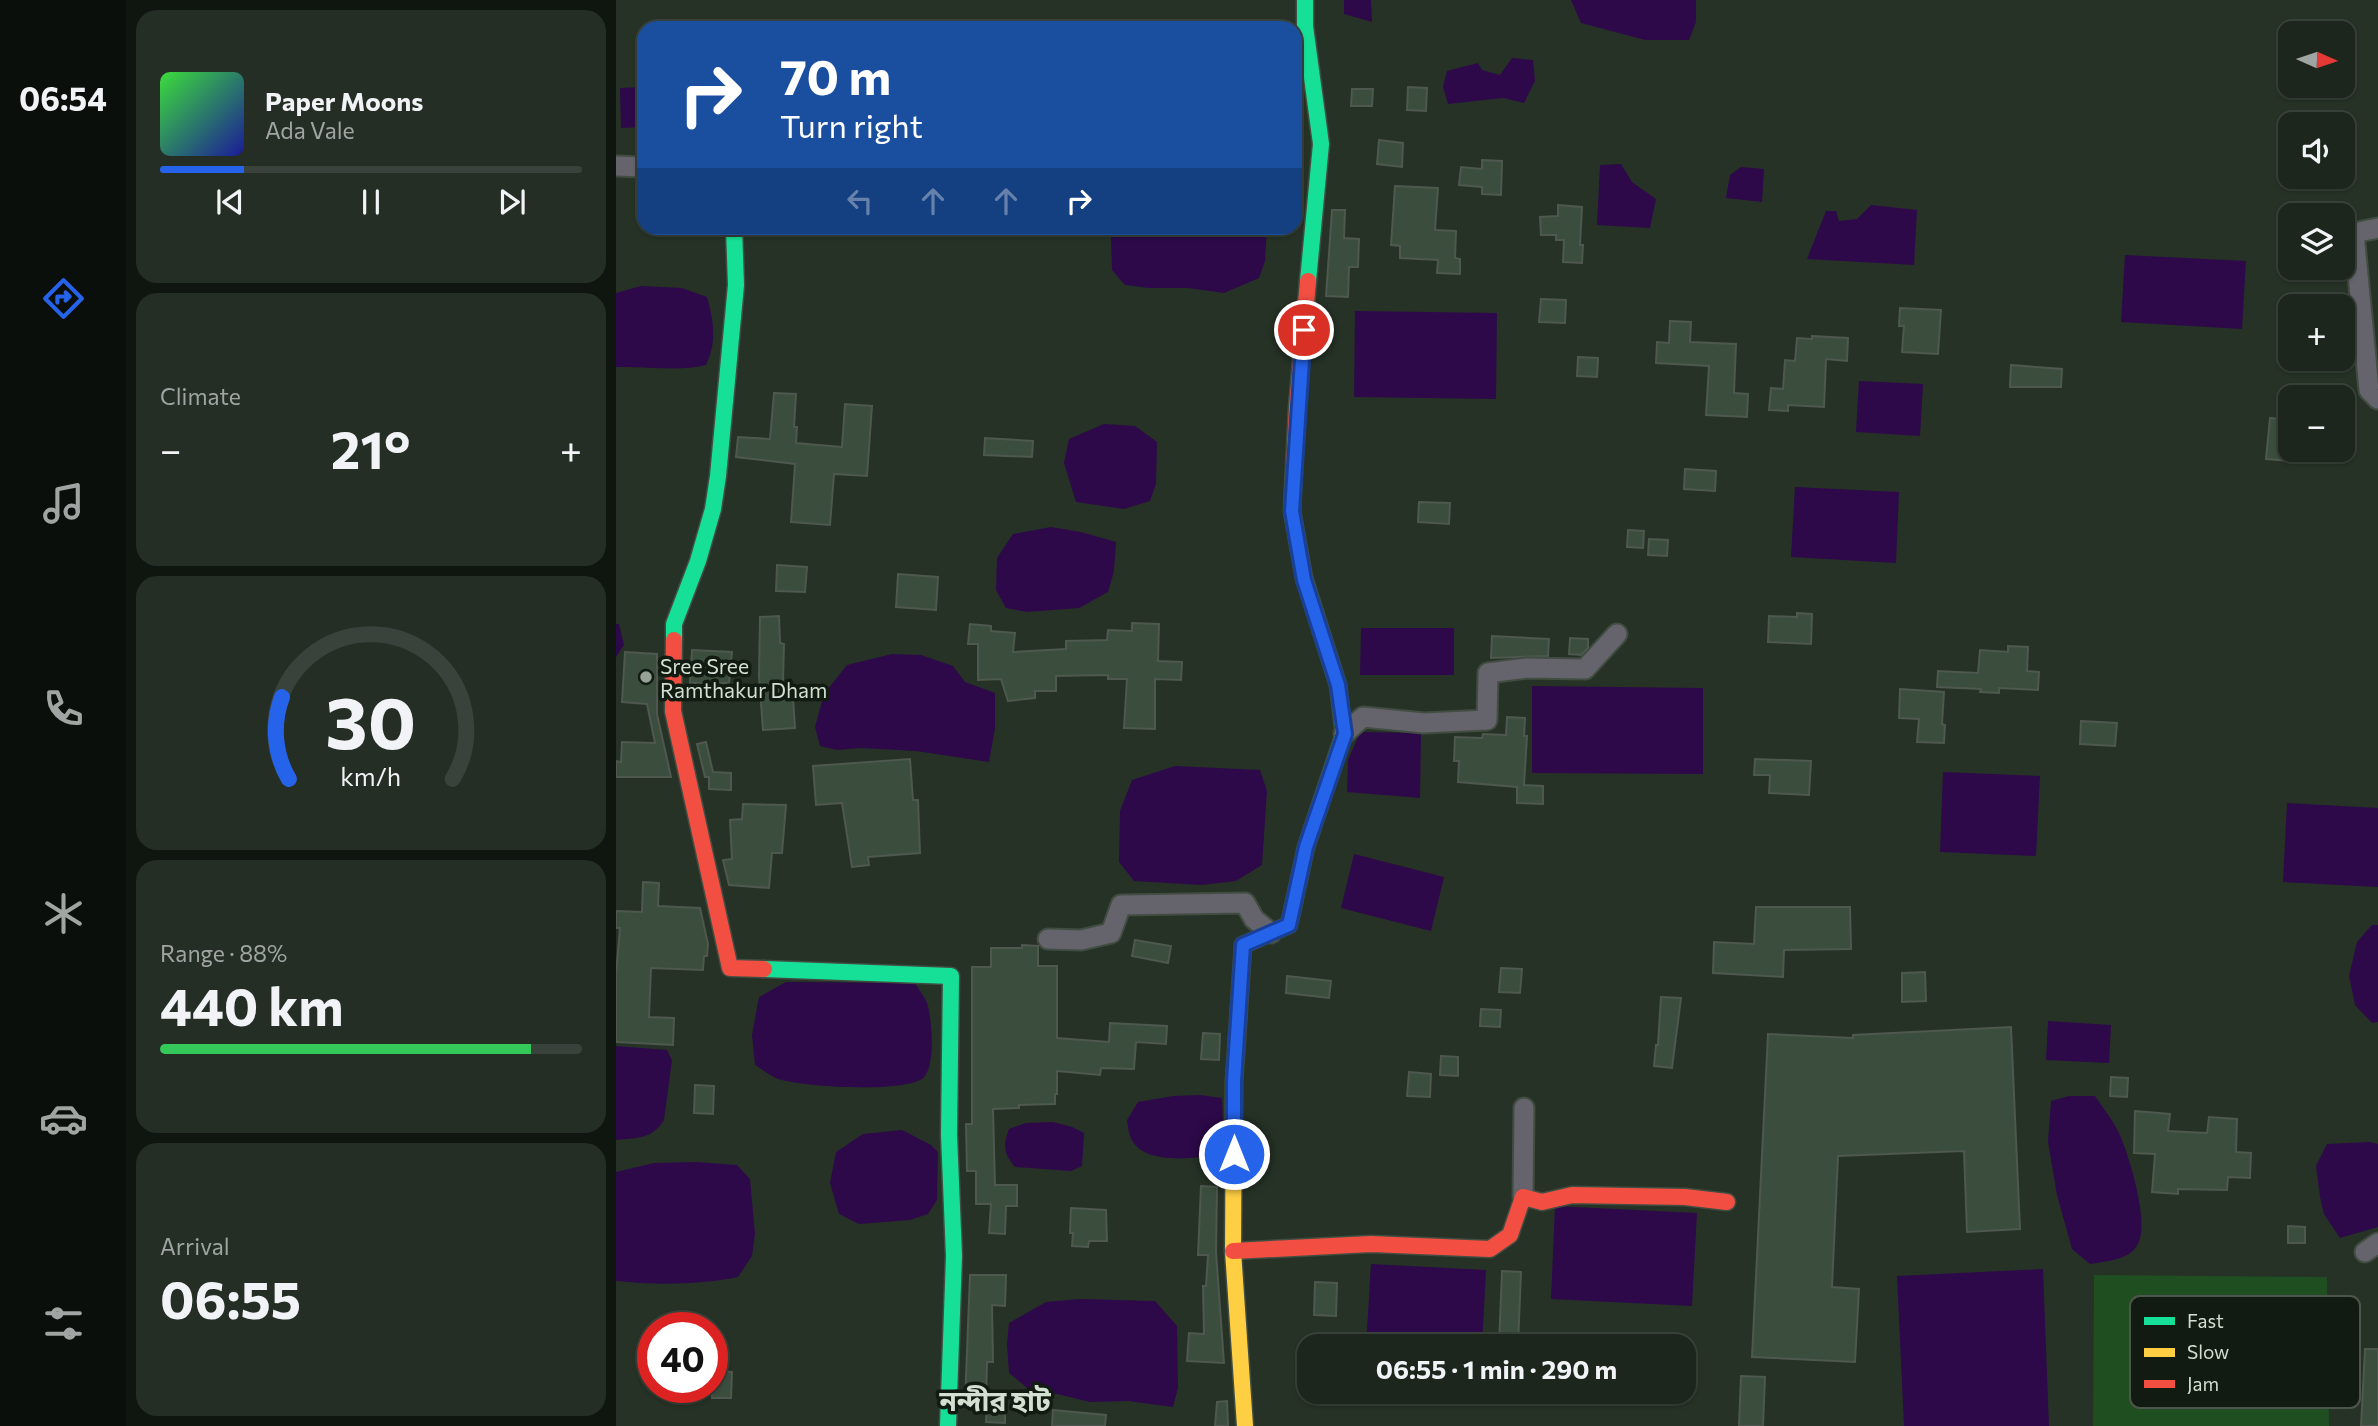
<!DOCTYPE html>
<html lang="en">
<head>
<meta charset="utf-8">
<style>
	:root { --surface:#1c261c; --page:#252e25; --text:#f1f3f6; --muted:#a0a5a3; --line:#3a433b; --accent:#2563eb }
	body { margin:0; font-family:Commissioner,"Noto Sans Bengali",sans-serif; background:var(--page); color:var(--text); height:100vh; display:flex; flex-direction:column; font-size:26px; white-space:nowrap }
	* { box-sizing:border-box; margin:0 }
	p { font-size:23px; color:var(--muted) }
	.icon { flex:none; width:38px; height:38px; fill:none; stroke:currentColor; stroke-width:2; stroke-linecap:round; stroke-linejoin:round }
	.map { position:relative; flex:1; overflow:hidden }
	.details { display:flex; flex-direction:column; gap:10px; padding:10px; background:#0f150f; width:490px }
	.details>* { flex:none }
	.guide { position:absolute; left:21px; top:21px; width:665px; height:214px; border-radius:21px; box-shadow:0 2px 5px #0004,0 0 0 2px var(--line); background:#1a4fa0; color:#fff; overflow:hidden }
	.needle { width:46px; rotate:93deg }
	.controls { position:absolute; left:1662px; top:21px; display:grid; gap:14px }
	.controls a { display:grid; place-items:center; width:77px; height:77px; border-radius:14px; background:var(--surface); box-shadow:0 2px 5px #0004,0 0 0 2px var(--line); font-size:35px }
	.speed { position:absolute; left:21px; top:1312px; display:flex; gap:14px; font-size:35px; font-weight:700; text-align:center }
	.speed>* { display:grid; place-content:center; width:91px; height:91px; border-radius:50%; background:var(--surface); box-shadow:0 2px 5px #0004,0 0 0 2px var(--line); line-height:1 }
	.speed .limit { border:10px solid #d22; background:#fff; color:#111 }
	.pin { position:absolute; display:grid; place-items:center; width:60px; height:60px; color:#fff; margin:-30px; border:4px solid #fff; border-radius:50%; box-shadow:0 2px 7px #0007 }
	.me { position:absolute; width:77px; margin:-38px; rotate:0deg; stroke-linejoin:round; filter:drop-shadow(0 0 5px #0008) }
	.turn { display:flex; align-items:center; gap:24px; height:147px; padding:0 28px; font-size:32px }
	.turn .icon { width:91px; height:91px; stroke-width:2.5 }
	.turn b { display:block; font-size:49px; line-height:60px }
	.lanes { display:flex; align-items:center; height:66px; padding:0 28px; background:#0003; justify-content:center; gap:35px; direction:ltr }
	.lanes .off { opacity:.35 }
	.big { font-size:52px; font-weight:700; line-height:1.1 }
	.details .card { flex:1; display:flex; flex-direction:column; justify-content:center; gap:10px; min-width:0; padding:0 24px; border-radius:21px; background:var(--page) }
	.details .dial { align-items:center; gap:0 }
	.dial svg { height:182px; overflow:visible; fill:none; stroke:var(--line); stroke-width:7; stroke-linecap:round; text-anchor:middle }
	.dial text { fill:var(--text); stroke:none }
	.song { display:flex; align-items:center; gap:21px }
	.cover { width:84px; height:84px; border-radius:10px; background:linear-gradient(135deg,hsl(120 70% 55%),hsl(240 70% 35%)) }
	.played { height:7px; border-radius:4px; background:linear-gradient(90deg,var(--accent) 20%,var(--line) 20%) }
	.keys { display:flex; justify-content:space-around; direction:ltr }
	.heat { display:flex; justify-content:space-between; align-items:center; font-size:38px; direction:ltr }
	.charge { height:10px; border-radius:5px; background:linear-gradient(90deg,#34c759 88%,var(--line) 0) }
	.trip { position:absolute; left:681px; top:1334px; width:399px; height:70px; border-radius:21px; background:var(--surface); box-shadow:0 2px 5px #0004,0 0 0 2px var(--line); font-weight:700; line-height:70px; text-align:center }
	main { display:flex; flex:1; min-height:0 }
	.menu { display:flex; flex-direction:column; width:126px; justify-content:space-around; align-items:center; background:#0b0f0b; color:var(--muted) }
	.menu .icon { width:49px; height:49px }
	.menu .on { color:var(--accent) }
	.menu b { font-size:32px; color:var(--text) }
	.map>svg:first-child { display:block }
	.green { fill:#1f4e21 }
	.water { fill:#2d094a }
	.building { fill:#3b4e3d; stroke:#4e584e; stroke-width:2 }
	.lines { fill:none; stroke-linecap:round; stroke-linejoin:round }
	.street-casing { stroke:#424d42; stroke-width:23 }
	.fast-casing { stroke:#424d42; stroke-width:19 }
	.slow-casing { stroke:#424d42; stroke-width:19 }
	.jam-casing { stroke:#424d42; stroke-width:19 }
	.street { stroke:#65636c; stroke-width:19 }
	.fast { stroke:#16e098; stroke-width:16 }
	.slow { stroke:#ffcf43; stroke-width:16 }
	.jam { stroke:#f24e42; stroke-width:16 }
	.route-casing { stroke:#184099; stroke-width:18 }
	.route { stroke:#2563eb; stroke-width:12 }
	.poi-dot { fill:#96a295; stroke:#121b12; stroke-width:2.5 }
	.labels { text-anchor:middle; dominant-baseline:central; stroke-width:7; stroke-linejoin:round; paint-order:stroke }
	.poi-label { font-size:21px; fill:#d2dfd1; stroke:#121b12; text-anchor:start }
	.district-label { font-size:28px; font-weight:bold; fill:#d2dfd1; stroke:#121b12 }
	.key { fill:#121b12; stroke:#4c564b; stroke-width:2 }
	.key-label { font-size:19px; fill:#d2dfd1 }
</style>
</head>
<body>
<main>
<nav class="menu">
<b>06:54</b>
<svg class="icon on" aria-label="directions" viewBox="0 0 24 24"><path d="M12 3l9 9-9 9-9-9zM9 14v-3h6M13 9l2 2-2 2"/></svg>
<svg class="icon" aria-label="music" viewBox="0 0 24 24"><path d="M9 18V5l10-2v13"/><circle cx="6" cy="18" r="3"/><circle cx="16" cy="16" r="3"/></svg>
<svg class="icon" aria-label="phone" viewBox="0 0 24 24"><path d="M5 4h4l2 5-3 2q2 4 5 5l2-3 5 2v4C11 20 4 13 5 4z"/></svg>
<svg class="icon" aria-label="climate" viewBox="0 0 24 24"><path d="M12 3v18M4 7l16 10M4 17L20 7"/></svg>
<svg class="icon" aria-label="car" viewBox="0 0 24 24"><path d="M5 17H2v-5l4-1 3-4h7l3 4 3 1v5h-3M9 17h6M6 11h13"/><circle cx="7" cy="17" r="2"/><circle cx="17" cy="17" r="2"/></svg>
<svg class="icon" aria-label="filters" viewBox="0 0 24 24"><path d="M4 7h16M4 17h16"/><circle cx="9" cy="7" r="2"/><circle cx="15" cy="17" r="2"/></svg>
</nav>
<section class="details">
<div class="card">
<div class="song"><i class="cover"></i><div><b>Paper Moons</b><p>Ada Vale</p></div></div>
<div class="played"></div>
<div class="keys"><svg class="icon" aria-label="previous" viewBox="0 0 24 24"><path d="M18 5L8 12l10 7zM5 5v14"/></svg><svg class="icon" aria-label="pause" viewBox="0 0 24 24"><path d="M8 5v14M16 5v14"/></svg><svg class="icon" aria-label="next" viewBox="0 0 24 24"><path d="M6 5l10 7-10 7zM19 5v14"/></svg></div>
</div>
<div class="card"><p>Climate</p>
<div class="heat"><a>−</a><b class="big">21°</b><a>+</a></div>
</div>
<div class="card dial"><svg viewBox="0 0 100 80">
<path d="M14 69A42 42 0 1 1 86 69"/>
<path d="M14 69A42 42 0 0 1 11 33" stroke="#2563eb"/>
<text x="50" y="56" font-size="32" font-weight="700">30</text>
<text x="50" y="72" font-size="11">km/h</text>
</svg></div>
<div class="card"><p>Range · 88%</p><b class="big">440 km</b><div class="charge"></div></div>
<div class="card"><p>Arrival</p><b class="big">06:55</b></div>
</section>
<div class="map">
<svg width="1762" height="1426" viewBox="0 0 1762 1426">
	<rect width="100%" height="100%" fill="#263226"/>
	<!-- green -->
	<polygon class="green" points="1478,1275 1711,1277 1713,1426 1477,1426"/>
	<!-- water -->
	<g class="water">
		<polygon points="728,0 755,0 756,22 728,14"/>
		<polygon points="955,0 1080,0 1080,22 1073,40 1029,40 965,23"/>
		<polygon points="896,58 917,60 919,81 908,103 887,98 832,104 827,87 831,71 862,63 866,70 884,75"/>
		<polygon points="28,87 28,127 5,128 4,88"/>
		<polygon points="1005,164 1016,182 1040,199 1034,228 981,225 984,165"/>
		<polygon points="1125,167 1148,169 1146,202 1110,198 1114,175"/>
		<polygon points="1255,205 1301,210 1298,265 1191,259 1210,211 1220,211 1223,221 1241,219"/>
		<polygon points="498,228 651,228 649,261 643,278 608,293 572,288 532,288 509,285 496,270 495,238"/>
		<polygon points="1509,255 1630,261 1626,329 1505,322"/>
		<path d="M25,286L66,288L91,297C98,321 101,343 90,365C63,372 29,366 0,367V293Z"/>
		<polygon points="739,311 881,313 880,399 738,397"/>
		<polygon points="1243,381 1307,384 1304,436 1240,432"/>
		<polygon points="488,424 519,426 541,442 540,484 534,501 508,509 460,502 448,463 453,439"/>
		<polygon points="1179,487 1283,492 1280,563 1175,557"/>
		<polygon points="435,527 465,532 500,542 498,571 492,592 463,608 411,612 390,608 380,590 381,558 397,534"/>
		<polygon points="0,624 3,624 8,645 0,657"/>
		<polygon points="745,628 838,628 838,675 744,675"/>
		<polygon points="276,654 305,655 337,666 349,682 379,693 379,728 373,762 300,751 245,748 221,750 204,746 199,727 208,694 231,665"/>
		<polygon points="916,686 1087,688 1087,774 916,773"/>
		<polygon points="744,732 805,733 804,798 731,792 732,760"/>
		<polygon points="559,766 644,770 651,791 646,865 620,881 586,885 518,881 503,862 504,811 516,780"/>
		<polygon points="1327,772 1424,776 1420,856 1324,852"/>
		<polygon points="1671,803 1762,808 1762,887 1667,882"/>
		<polygon points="738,854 828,877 815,931 725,908"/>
		<polygon points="1756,925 1762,925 1762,1022 1756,1023 1739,1005 1733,976 1741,942"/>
		<path d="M170,982L299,983C303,990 310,998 312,1006C316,1022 320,1069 306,1079C283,1093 189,1087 162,1079C154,1076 146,1069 139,1065L136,1035L143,997Z"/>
		<polygon points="1432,1021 1495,1025 1493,1063 1430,1060"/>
		<path d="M0,1046L51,1050L56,1060L48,1120C37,1139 20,1138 0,1140Z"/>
		<path d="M584,1095L606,1098L608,1153C584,1158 533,1166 517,1142C513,1136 512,1127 511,1120L522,1102L557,1096Z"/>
		<path d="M1453,1096H1479C1487,1108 1497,1120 1503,1133C1513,1155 1534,1223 1522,1244C1513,1261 1490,1261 1474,1264L1456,1249L1441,1195L1432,1142L1435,1101Z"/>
		<path d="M437,1122L456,1127L468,1133L466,1166L455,1171L399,1167C387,1153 387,1145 393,1129L410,1123Z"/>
		<polygon points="286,1130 315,1145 322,1152 321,1200 312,1214 294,1220 243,1224 223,1214 214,1183 220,1152 247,1134"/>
		<polygon points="1754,1142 1762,1144 1762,1227 1724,1238 1708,1214 1704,1197 1700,1166 1711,1144"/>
		<path d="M80,1162L121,1165L134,1179L139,1234L136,1256L122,1277C83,1285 39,1285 0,1281V1172L38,1163Z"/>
		<polygon points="939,1206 1081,1213 1076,1306 935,1299"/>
		<polygon points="755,1264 870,1270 866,1346 750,1346"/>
		<polygon points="1427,1269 1433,1426 1288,1426 1281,1276"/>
		<polygon points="465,1299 539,1301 561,1326 562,1388 557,1407 512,1401 474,1402 441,1394 415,1391 393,1373 391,1344 393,1323 430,1302"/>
	</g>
	<!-- building -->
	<g class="building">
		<polygon points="792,87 811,88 810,111 791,110"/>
		<polygon points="736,89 757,89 756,106 735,106"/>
		<polygon points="763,140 787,143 786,167 761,164"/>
		<polygon points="866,160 886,161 885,195 866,194 866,187 843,185 845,167 866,169"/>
		<polygon points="779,186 822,188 819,230 840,231 839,258 844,259 844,274 821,273 822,260 784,258 784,246 775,245"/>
		<polygon points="942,205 966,207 964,245 967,245 966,263 947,262 948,240 940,240 940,235 925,235 924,217 942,216"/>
		<polygon points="716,210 729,210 728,238 743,239 742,267 733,267 732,297 710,296"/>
		<polygon points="925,299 950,300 949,323 923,322"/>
		<polygon points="1284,308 1325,310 1322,354 1286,352 1288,326 1283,326"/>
		<polygon points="1054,321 1075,322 1074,342 1120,344 1118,393 1132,394 1131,417 1090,415 1093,366 1040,363 1041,342 1053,343"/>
		<polygon points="1196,336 1232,338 1231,361 1210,359 1208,407 1172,405 1172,411 1153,410 1155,388 1167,389 1169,360 1179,361 1181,338 1196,339"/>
		<polygon points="962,357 982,358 981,377 961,376"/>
		<polygon points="1395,365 1446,369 1445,387 1394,387"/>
		<polygon points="158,393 180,394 178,427 181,427 180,443 226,447 229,404 256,406 251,476 218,474 214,525 175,522 179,464 120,457 122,437 154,439"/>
		<polygon points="1654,418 1675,420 1675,461 1650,459"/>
		<polygon points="369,438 417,441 416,457 368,455"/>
		<polygon points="1069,469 1100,471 1099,491 1068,489"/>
		<polygon points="803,502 834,503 833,524 802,522"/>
		<polygon points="1012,530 1028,531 1027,548 1011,547"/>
		<polygon points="1033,539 1052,540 1051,556 1032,555"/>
		<polygon points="161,565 191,567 189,592 160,591"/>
		<polygon points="282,574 322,577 320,610 280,607"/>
		<polygon points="1181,613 1196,614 1195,644 1152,642 1153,616 1181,617"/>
		<polygon points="163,616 164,643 168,644 167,682 176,681 179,728 147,730 143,676 144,617"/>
		<polygon points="516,623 543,624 542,661 566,662 565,680 539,679 539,729 508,728 511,679 492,679 492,675 440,676 440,691 419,691 419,698 392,701 385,679 362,680 362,644 352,644 354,624 375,626 375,631 399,633 397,652 450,649 450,641 491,640 492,630 516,631"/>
		<polygon points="876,636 933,639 932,656 875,658"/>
		<polygon points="954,638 972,639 972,648 965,655 953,654"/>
		<polygon points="1392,646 1412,647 1411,671 1423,672 1422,690 1383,688 1383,693 1364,692 1365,689 1321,687 1322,671 1362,673 1364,650 1392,652"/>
		<polygon points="76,650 116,652 113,683 74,683"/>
		<polygon points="9,652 41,654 41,714 55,777 0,777 0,761 5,762 6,742 39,743 31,704 6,702"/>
		<polygon points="1284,689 1328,692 1326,724 1329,725 1328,743 1301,742 1303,719 1283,718"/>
		<polygon points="891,717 909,718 908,736 911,736 908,785 927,786 927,804 901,803 901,787 842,782 843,761 838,761 839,737 866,738 867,734 890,735"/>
		<polygon points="1465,721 1501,723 1499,746 1464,744"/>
		<polygon points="90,742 97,772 115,773 115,790 93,789 93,777 89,777 81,744"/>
		<polygon points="294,759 297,800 302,800 304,853 252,857 253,865 236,867 226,803 200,805 197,766"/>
		<polygon points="1139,759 1195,761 1193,795 1153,793 1154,775 1138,775"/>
		<polygon points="127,804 170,805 166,853 156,853 153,888 113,885 107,860 116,859 114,820 126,819"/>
		<polygon points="27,882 43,883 42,906 84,908 92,944 91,956 88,956 87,970 35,968 33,1017 58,1018 57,1045 0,1042 0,974 4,928 0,928 0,911 26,912"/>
		<polygon points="1140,907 1234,907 1235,949 1168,950 1167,977 1097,973 1098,942 1138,944"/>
		<polygon points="519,940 555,946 552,963 516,956"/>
		<polygon points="406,945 422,946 422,966 441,966 441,1038 493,1042 494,1023 551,1026 550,1044 520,1042 518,1069 485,1068 484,1075 441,1071 441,1094 439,1094 439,1104 403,1105 403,1108 377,1109 379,1185 401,1185 401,1206 390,1206 389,1234 373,1233 375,1204 360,1204 360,1171 351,1171 350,1124 356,1124 356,967 375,967 375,948 406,948"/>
		<polygon points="885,968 906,969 904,993 883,992"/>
		<polygon points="1309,972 1310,1001 1286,1002 1286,973"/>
		<polygon points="671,976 715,981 713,998 670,993"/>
		<polygon points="1045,997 1065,998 1056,1068 1038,1066 1040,1045 1042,1045"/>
		<polygon points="865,1009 885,1010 884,1027 864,1026"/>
		<polygon points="1395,1027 1404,1229 1351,1232 1348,1151 1222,1156 1216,1287 1243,1289 1239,1362 1136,1357 1152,1034 1237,1038 1237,1035"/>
		<polygon points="587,1033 604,1034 603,1060 585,1059"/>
		<polygon points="825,1056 842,1057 842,1076 824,1075"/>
		<polygon points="793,1072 815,1074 814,1097 791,1096"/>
		<polygon points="1495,1077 1512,1078 1511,1097 1494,1096"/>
		<polygon points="79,1085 98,1086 97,1114 78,1113"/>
		<polygon points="1519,1111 1554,1114 1552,1131 1591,1133 1593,1117 1621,1119 1620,1152 1635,1153 1634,1178 1612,1177 1611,1190 1562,1189 1562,1194 1536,1192 1539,1154 1518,1153"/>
		<polygon points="585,1186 601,1187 600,1252 608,1363 571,1361 573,1333 588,1334 587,1286 590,1286 592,1255 582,1255"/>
		<polygon points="455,1208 490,1210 491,1241 473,1241 472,1247 456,1246 457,1233 454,1233"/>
		<polygon points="1672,1226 1689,1227 1689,1243 1672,1243"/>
		<polygon points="886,1271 905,1272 902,1346 883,1346"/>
		<polygon points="354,1275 390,1275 389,1306 376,1305 377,1362 371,1362 370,1402 349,1402"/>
		<polygon points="699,1282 721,1283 720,1316 698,1315"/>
		<polygon points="1749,1349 1762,1349 1762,1426 1745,1426"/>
		<polygon points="96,1371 116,1372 115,1398 96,1398"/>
		<polygon points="1125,1376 1149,1377 1147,1426 1123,1426"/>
		<polygon points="611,1401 612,1426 599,1426 601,1402"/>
		<polygon points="371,1405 389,1407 389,1423 370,1422"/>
		<polygon points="437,1410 490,1415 489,1426 436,1426"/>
	</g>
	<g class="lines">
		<defs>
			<g id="street">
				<polyline points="0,166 28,167"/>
				<polyline points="1762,228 1738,233 1753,390 1762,399"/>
				<polyline points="728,734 747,717 808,723 871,720 872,673 911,668 969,669 1001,634"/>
				<polyline points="432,939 465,940 495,933 505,905 629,903 638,919 655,933"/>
				<polyline points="907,1197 908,1108"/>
				<polyline points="1749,1252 1762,1243"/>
			</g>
			<g id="fast">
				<polyline points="689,0 689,26 705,144 692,281"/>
				<polyline points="58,640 58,624 82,561 97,509 102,476 120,285 118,228"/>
				<polyline points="148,969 335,976 333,1135 338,1256 332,1426"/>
				<polyline points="621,1038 627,945 673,925 690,847 728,734 722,685 688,578"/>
			</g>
			<polyline id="slow" points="621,1038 618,1081 617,1251 629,1426"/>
			<g id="jam">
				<polyline points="688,578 676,511 681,407 692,281"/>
				<polyline points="58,640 57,711 114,968 148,969"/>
				<polyline points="617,1251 755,1244 874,1249 894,1235 907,1197 926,1202 956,1195 1069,1197 1111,1202"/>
			</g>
		</defs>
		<!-- street casing -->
		<use href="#street" class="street-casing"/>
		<!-- fast casing -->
		<use href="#fast" class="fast-casing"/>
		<!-- slow casing -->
		<use href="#slow" class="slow-casing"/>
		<!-- jam casing -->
		<use href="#jam" class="jam-casing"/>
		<!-- street -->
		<use href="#street" class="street"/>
		<!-- fast -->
		<use href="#fast" class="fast"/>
		<!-- slow -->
		<use href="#slow" class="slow"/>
		<!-- jam -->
		<use href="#jam" class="jam"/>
	</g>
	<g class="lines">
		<defs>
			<polyline id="route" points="618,1154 618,1081 627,945 673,925 690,847 729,734 722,685 688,580 676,511 688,330"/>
		</defs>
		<!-- route casing -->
		<use href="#route" class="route-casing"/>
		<!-- route -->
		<use href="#route" class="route"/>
	</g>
	<!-- markers -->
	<circle class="poi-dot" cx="30" cy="677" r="7"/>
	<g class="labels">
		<!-- poi labels -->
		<g class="poi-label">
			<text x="44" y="665">Sree Sree<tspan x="44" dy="24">Ramthakur Dham</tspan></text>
		</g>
		<!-- district labels -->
		<g class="district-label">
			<text x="379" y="1400">নন্দীর হাট</text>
		</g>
	</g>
	<!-- legend -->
	<rect x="1514" y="1296" width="230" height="112" rx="10" class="key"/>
	<rect x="1528" y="1317" width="31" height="8" fill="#16e098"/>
	<rect x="1528" y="1348" width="31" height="9" fill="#ffcf43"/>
	<rect x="1528" y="1380" width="31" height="8" fill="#f24e42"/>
	<g class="key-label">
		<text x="1571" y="1328">Fast</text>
		<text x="1571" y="1359">Slow</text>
		<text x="1571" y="1391">Jam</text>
	</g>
</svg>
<div class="controls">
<a><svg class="needle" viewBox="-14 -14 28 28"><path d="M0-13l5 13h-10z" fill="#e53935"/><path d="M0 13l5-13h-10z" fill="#a0a5a3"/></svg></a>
<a><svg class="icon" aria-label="sound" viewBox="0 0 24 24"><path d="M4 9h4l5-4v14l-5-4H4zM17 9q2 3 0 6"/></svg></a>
<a><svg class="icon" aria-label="layers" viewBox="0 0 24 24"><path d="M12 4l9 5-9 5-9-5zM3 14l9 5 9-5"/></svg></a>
<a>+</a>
<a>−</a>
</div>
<div class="speed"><div class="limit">40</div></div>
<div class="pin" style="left:688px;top:330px;background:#d93025"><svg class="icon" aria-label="arrive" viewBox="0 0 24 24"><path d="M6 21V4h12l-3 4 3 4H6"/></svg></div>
<svg class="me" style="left:618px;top:1154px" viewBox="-20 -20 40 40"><circle r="17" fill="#2563eb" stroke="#fff" stroke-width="3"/><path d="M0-11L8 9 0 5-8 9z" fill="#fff"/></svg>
<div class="trip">06:55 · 1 min · 290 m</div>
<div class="guide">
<div class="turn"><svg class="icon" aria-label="right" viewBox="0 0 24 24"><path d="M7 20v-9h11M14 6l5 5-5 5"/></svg><div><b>70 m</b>Turn right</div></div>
<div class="lanes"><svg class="icon off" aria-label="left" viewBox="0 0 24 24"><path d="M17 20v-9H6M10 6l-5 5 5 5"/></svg><svg class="icon off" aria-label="ahead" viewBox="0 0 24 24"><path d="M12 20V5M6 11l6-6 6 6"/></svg><svg class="icon off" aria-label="ahead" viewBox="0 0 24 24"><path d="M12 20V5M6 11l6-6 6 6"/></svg><svg class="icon" aria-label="right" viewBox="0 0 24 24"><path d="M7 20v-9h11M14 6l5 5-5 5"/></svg></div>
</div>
</div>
</main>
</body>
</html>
